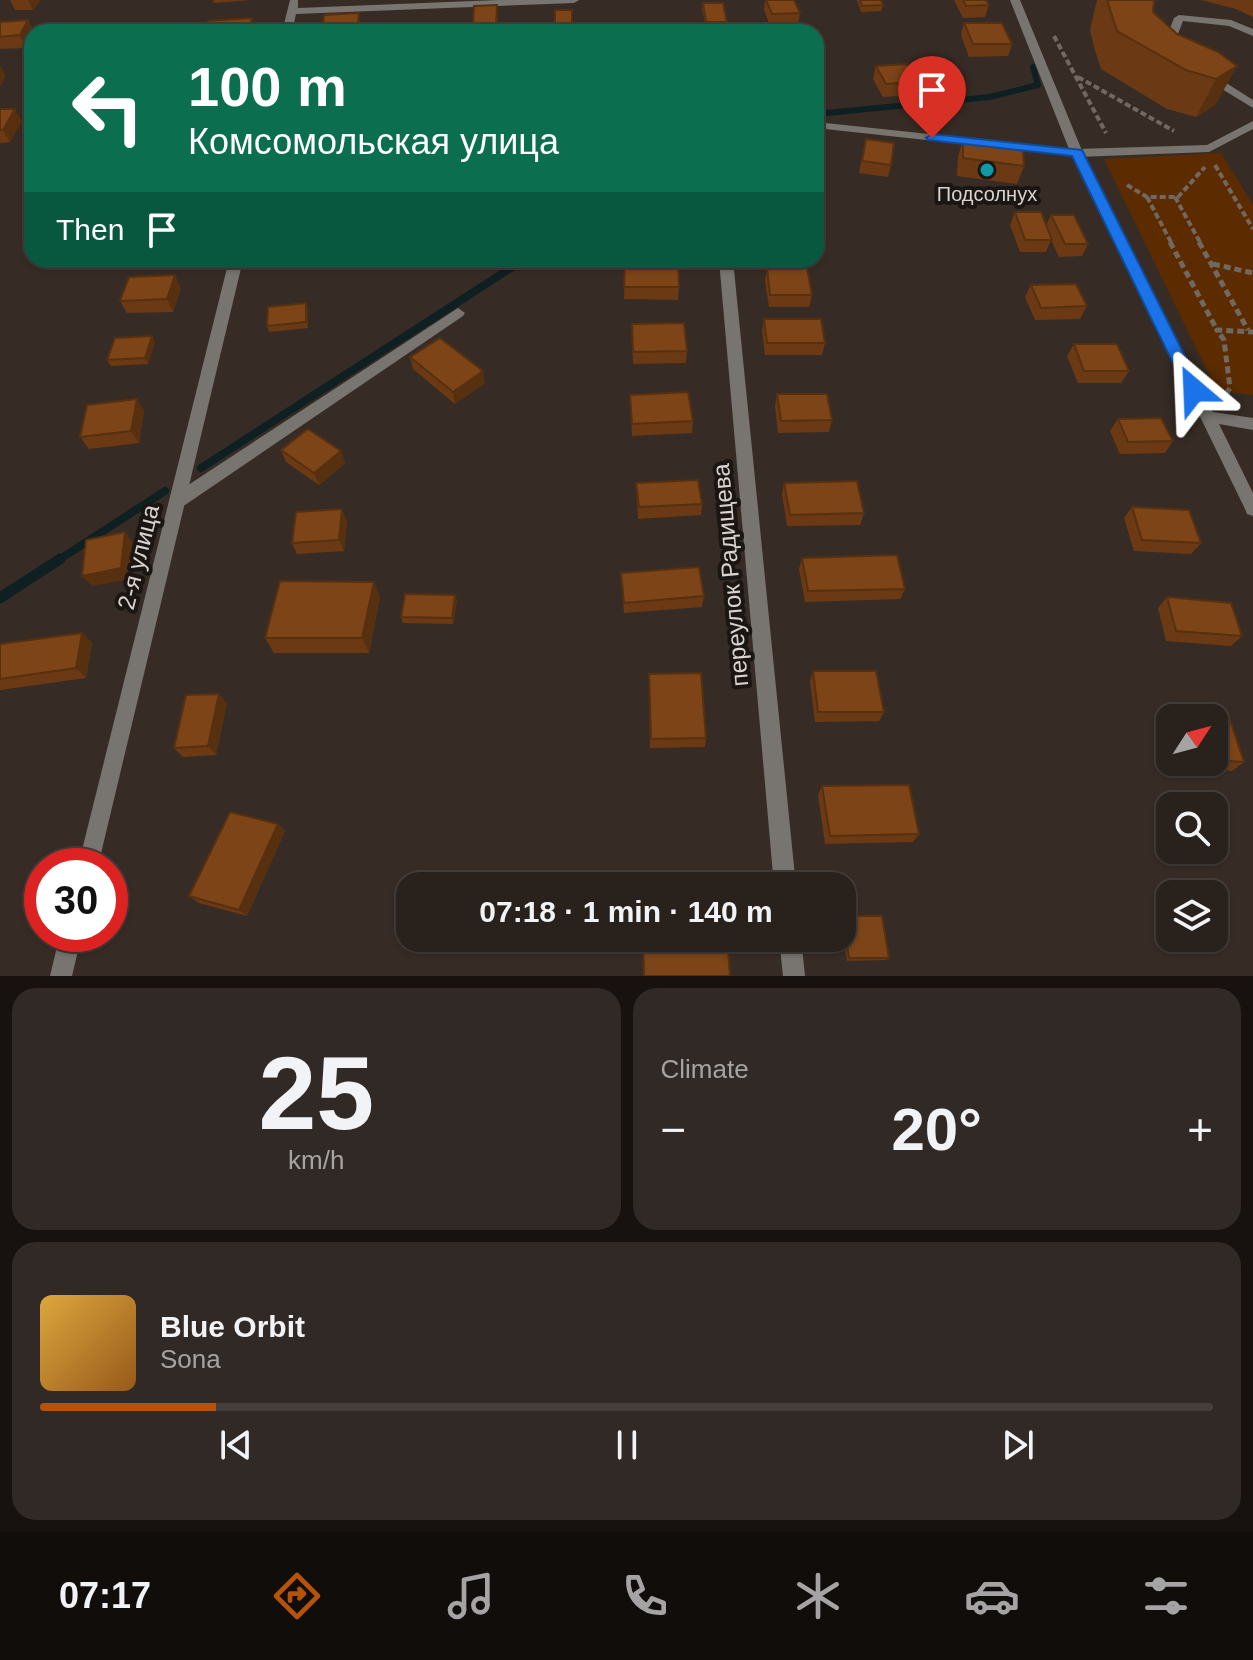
<!DOCTYPE html>
<html lang="en">
<head>
<meta charset="utf-8">
<style>
	:root { --surface:#29211c; --page:#312925; --text:#f1f3f6; --muted:#a5a3a3; --line:#453e3b; --accent:#b45309 }
	body { margin:0; font-family:Helvetica,sans-serif; background:var(--page); color:var(--text); height:100vh; display:flex; flex-direction:column; font-size:30px; white-space:nowrap }
	* { box-sizing:border-box; margin:0 }
	p { font-size:26px; color:var(--muted) }
	.icon { flex:none; width:44px; height:44px; fill:none; stroke:currentColor; stroke-width:2; stroke-linecap:round; stroke-linejoin:round }
	.map { position:relative; height:976px; overflow:hidden }
	.drawer { display:flex; flex-direction:column; gap:12px; padding:12px; background:#17120f; flex:1 }
	.drawer>* { flex:none }
	.top-card { position:absolute; left:24px; top:24px; width:800px; height:244px; border-radius:24px; box-shadow:0 2px 6px #0004,0 0 0 2px var(--line); background:#0b6e4f; color:#fff; overflow:hidden }
	.needle { width:52px; rotate:54deg }
	.tools { position:absolute; left:1156px; top:704px; display:grid; gap:16px }
	.tools a { display:grid; place-items:center; width:72px; height:72px; border-radius:16px; background:var(--surface); box-shadow:0 2px 6px #0004,0 0 0 2px var(--line); font-size:40px }
	.speed { position:absolute; left:24px; top:848px; display:flex; gap:16px; font-size:40px; font-weight:700; text-align:center }
	.speed>* { display:grid; place-content:center; width:104px; height:104px; border-radius:50%; background:var(--surface); box-shadow:0 2px 6px #0004,0 0 0 2px var(--line); line-height:1 }
	.speed .limit { border:12px solid #d22; background:#fff; color:#111 }
	.pin { position:absolute; display:grid; place-items:center; width:68px; height:68px; color:#fff; margin:-82px -34px; border-radius:50% 50% 50% 0; rotate:-45deg; box-shadow:0 0 8px #0007 }
	.pin .icon { rotate:45deg }
	.me { position:absolute; width:88px; margin:-44px; rotate:334deg; stroke-linejoin:round; filter:drop-shadow(0 0 6px #0008) }
	.turn { display:flex; align-items:center; gap:28px; height:168px; padding:0 32px; font-size:36px }
	.turn .icon { width:104px; height:104px; stroke-width:2.5 }
	.turn b { display:block; font-size:56px; line-height:68px }
	.then { display:flex; align-items:center; height:76px; padding:0 32px; background:#0003; gap:16px; font-size:30px }
	.big { font-size:60px; font-weight:600; line-height:1.1 }
	.drawer .card { flex:1; display:flex; flex-direction:column; justify-content:center; gap:12px; min-width:0; padding:0 28px; border-radius:24px; background:var(--page) }
	.drawer .dial { align-items:center; gap:0 }
	.dial b { font-size:104px; line-height:1 }
	.song { display:flex; align-items:center; gap:24px }
	.cover { width:96px; height:96px; border-radius:12px; background:linear-gradient(135deg,hsl(40 70% 55%),hsl(30 70% 35%)) }
	.played { height:8px; border-radius:4px; background:linear-gradient(90deg,var(--accent) 15%,var(--line) 15%) }
	.keys { display:flex; justify-content:space-around; direction:ltr }
	.heat { display:flex; justify-content:space-between; align-items:center; font-size:44px; direction:ltr }
	.drawer .tiles { flex:1; display:grid; gap:12px; grid-template-columns:1fr 1fr }
	.card:last-child { grid-column:span 2 }
	.trip { position:absolute; left:396px; top:872px; width:460px; height:80px; border-radius:24px; background:var(--surface); box-shadow:0 2px 6px #0004,0 0 0 2px var(--line); font-weight:600; line-height:80px; text-align:center }
	.dock { display:flex; height:128px; justify-content:space-around; align-items:center; background:#100d0b; color:var(--muted) }
	.dock .icon { width:56px; height:56px }
	.dock .active { color:var(--accent) }
	.dock b { font-size:36px; color:var(--text) }
	.map>svg:first-child { display:block }
	.green { fill:#5c2c00 }
	.lines { fill:none; stroke-linecap:round; stroke-linejoin:round }
	.stream-far2 { stroke:#0e2022; stroke-width:6 }
	.stream-far1 { stroke:#0e2022; stroke-width:8 }
	.stream { stroke:#0e2022; stroke-width:11 }
	.path-far1 { stroke:#716862; stroke-width:4; stroke-dasharray:6 3; stroke-linecap:butt }
	.path { stroke:#716862; stroke-width:5; stroke-dasharray:7 4; stroke-linecap:butt }
	.lane { fill:#78746f; fill-rule:evenodd }
	.street { fill:#78746f; fill-rule:evenodd }
	.wall { fill:#6b3a14 }
	.shaded-wall { fill:#573010 }
	.building { fill:#7c4417; stroke:#573010; stroke-width:2 }
	.route { fill:#1a73e8; stroke:#114b97; stroke-width:2 }
	.culture-dot { fill:#0f9aa8; stroke:#1a1613; stroke-width:3 }
	.labels { text-anchor:middle; dominant-baseline:central; stroke-width:8; stroke-linejoin:round; paint-order:stroke }
	.far-poi-label { font-size:20px; fill:#dad3cf; stroke:#1a1613 }
	.street-label { font-size:24px; fill:#dad3cf; stroke:#1a1613 }
</style>
</head>
<body>
<div class="map">
<svg width="1253" height="976" viewBox="0 0 1253 976">
	<rect width="100%" height="100%" fill="#372c25"/>
	<!-- green -->
	<polygon class="green" points="1221,153 1253,205 1253,395 1217,391 1104,159"/>
	<g class="lines">
		<!-- stream-far2 -->
		<polyline class="stream-far2" points="816,114 990,97 1038,85 1033,67"/>
		<!-- stream-far1 -->
		<g class="stream-far1">
			<polyline points="201,468 523,260"/>
			<polyline points="57,561 165,491"/>
		</g>
		<!-- stream -->
		<polyline class="stream" points="0,598 60,559"/>
		<!-- path-far1 -->
		<g class="path-far1">
			<polyline points="1054,36 1106,133"/>
			<polyline points="1078,77 1174,131"/>
			<polyline points="1215,165 1253,229"/>
			<polyline points="1127,185 1147,197 1178,197 1205,167"/>
			<polyline points="1147,197 1172,244"/>
			<polyline points="1175,197 1201,244"/>
		</g>
		<!-- path -->
		<g class="path">
			<polyline points="1170,242 1217,330"/>
			<polyline points="1199,242 1248,330"/>
			<polyline points="1213,264 1253,273"/>
			<polyline points="1226,394 1230,388 1224,340 1217,330 1253,332"/>
		</g>
		<!-- lane -->
		<g class="lane">
			<polygon points="1179,15 1231,20 1253,29 1253,36 1229,26 1183,21 1172,49 1163,51 1162,49 1174,18"/>
			<polygon points="1204,74 1212,74 1253,100 1253,108 1204,78"/>
			<polygon points="1253,121 1253,129 1209,152 1077,157 1071,153 1077,149 1207,145"/>
			<polygon points="458,308 465,313 463,316 185,505 173,505 171,500 173,495"/>
		</g>
		<!-- street -->
		<g class="street">
			<polygon points="290,0 298,0 298,8 498,0 579,0 574,3 296,14 292,32 282,32"/>
			<polygon points="1010,0 1020,0 1083,153 1213,412 1253,418 1253,430 1219,424 1253,493 1253,516 1247,514 1245,509 1073,156 816,128 816,122 1069,149"/>
			<polygon points="229,260 243,260 98,866 78,866"/>
			<polygon points="719,260 733,260 796,886 774,886"/>
			<polygon points="60,934 82,934 72,976 50,976"/>
			<polygon points="779,938 801,938 805,976 783,976"/>
		</g>
	</g>
	<!-- wall -->
	<g class="wall">
		<polygon points="10,0 41,0 33,10 15,10"/>
		<polygon points="213,0 251,0 214,3"/>
		<polygon points="765,0 794,0 800,13 798,25 770,26 764,9"/>
		<polygon points="857,0 881,0 883,5 881,11 861,12"/>
		<polygon points="954,0 986,0 989,5 985,17 963,18"/>
		<polygon points="1097,0 1155,0 1153,12 1177,34 1218,52 1216,104 1196,117 1167,109 1101,69 1094,47 1090,30"/>
		<polygon points="1201,0 1253,0 1253,17 1236,9"/>
		<polygon points="703,3 727,22 727,28 706,28 702,9"/>
		<rect x="555" y="10" width="17" height="19"/>
		<polygon points="498,17 497,32 474,32 473,27"/>
		<polygon points="28,20 34,32 32,32 32,36 26,48 0,49 0,22"/>
		<polygon points="360,20 359,29 324,31 323,25"/>
		<polygon points="964,23 1012,44 1008,56 969,57 961,35"/>
		<polygon points="254,24 252,32 206,32 206,30"/>
		<polygon points="876,66 917,82 913,95 883,97 873,79"/>
		<polygon points="0,109 22,121 10,142 0,143"/>
		<polygon points="866,139 891,165 888,177 859,173"/>
		<polygon points="963,139 1024,166 1017,184 957,176 958,157"/>
		<polygon points="1015,212 1046,226 1051,215 1088,244 1082,256 1059,257 1051,240 1046,252 1020,252 1010,225"/>
		<polygon points="625,260 679,287 678,300 624,299"/>
		<polygon points="767,268 812,295 809,307 769,307 765,281"/>
		<polygon points="1031,285 1087,306 1080,319 1035,320 1025,297"/>
		<polygon points="181,288 173,312 127,313 120,301"/>
		<polygon points="306,303 308,310 308,328 269,332 267,326"/>
		<polygon points="764,319 825,343 822,355 765,355 762,331"/>
		<polygon points="632,324 687,351 686,363 633,364"/>
		<polygon points="155,342 148,364 111,366 107,360"/>
		<polygon points="1074,344 1129,371 1121,383 1078,383 1067,356"/>
		<polygon points="410,357 485,383 455,404 413,369"/>
		<polygon points="777,394 832,420 829,432 778,433 775,406"/>
		<polygon points="630,395 693,421 692,433 632,436"/>
		<polygon points="137,399 144,411 139,443 89,449 80,437"/>
		<polygon points="1118,419 1173,441 1165,453 1120,454 1110,431"/>
		<polygon points="281,450 341,451 345,463 319,485 286,462"/>
		<polygon points="636,483 702,504 701,515 638,519"/>
		<polygon points="784,483 864,513 860,525 787,526 782,494"/>
		<polygon points="1132,507 1201,543 1191,554 1134,551 1124,518"/>
		<polygon points="347,521 344,551 297,554 292,543"/>
		<polygon points="802,558 905,589 900,599 805,602 799,569"/>
		<polygon points="621,573 704,596 702,607 624,613"/>
		<polygon points="380,597 369,653 274,653 265,638"/>
		<polygon points="1167,597 1242,636 1231,646 1166,641 1158,608"/>
		<polygon points="457,600 453,624 403,623 401,617"/>
		<polygon points="82,633 92,643 86,678 0,690 0,644"/>
		<polygon points="813,671 884,712 879,721 815,722 810,681"/>
		<polygon points="649,674 706,738 705,747 650,748"/>
		<polygon points="227,703 216,755 183,757 174,748"/>
		<polygon points="1175,707 1227,711 1244,762 1232,771 1178,767 1177,762 1214,762 1214,718 1170,718 1170,737 1165,717"/>
		<polygon points="822,786 919,834 913,842 825,844 818,795"/>
		<polygon points="278,824 285,831 247,916 199,903 189,896"/>
		<polygon points="843,916 889,958 886,960 847,961 842,928"/>
	</g>
	<!-- shaded-wall -->
	<g class="shaded-wall">
		<polygon points="28,0 41,0 33,10"/>
		<polygon points="497,5 498,17 497,32 496,26"/>
		<polygon points="252,18 254,24 251,32 250,27"/>
		<polygon points="28,20 34,32 32,32 32,36 26,48 20,35"/>
		<polygon points="0,65 6,76 0,87"/>
		<polygon points="1237,66 1216,104 1196,117 1216,79"/>
		<polygon points="15,109 22,121 10,142 3,130"/>
		<polygon points="175,275 181,288 173,312 167,299"/>
		<polygon points="306,303 308,310 308,328 306,322"/>
		<polygon points="152,336 155,342 148,364 145,358"/>
		<polygon points="483,371 485,383 455,404 453,392"/>
		<polygon points="137,399 144,411 139,443 131,431"/>
		<polygon points="341,451 345,463 319,485 314,473"/>
		<polygon points="342,509 347,521 344,551 339,540"/>
		<polygon points="125,532 133,543 130,579 92,586 82,576"/>
		<polygon points="374,582 380,597 369,653 362,638"/>
		<polygon points="455,595 457,600 453,624 452,618"/>
		<polygon points="82,633 92,643 86,678 76,668"/>
		<polygon points="219,694 227,703 216,755 208,746"/>
		<polygon points="278,824 285,831 247,916 239,910"/>
	</g>
	<!-- building -->
	<g class="building">
		<polygon points="766,0 794,0 800,13 772,14"/>
		<polygon points="860,0 881,0 883,5 862,6"/>
		<polygon points="963,0 986,0 989,5 966,6"/>
		<polygon points="1107,0 1154,0 1153,12 1177,34 1218,52 1237,66 1216,79 1186,70 1117,31"/>
		<polygon points="703,3 723,3 727,22 706,22"/>
		<polygon points="497,5 496,26 473,27 474,6"/>
		<rect x="555" y="10" width="17" height="13"/>
		<polygon points="359,13 358,23 323,25 324,15"/>
		<polygon points="252,18 250,27 206,30 208,21"/>
		<polygon points="28,20 20,35 0,37 0,22"/>
		<polygon points="964,23 1002,23 1012,44 973,44"/>
		<polygon points="907,64 917,82 886,84 876,66"/>
		<polygon points="0,109 15,109 3,130 0,130"/>
		<polygon points="866,139 894,143 891,165 862,161"/>
		<polygon points="963,139 1023,146 1024,166 963,158"/>
		<polygon points="1015,212 1041,212 1052,240 1025,240"/>
		<polygon points="1051,215 1074,215 1088,244 1065,244"/>
		<polygon points="625,260 678,260 679,287 624,287"/>
		<polygon points="767,268 807,268 812,295 770,295"/>
		<polygon points="175,275 167,299 120,301 129,277"/>
		<polygon points="1076,284 1087,306 1041,308 1031,285"/>
		<polygon points="306,303 306,322 267,326 268,307"/>
		<polygon points="764,319 821,319 825,343 767,343"/>
		<polygon points="684,323 687,351 633,352 632,324"/>
		<polygon points="152,336 145,358 107,360 115,338"/>
		<polygon points="440,338 483,371 453,392 410,357"/>
		<polygon points="1074,344 1117,344 1129,371 1084,371"/>
		<polygon points="688,392 693,421 632,424 630,395"/>
		<polygon points="777,394 827,394 832,420 781,421"/>
		<polygon points="137,399 131,431 80,437 87,405"/>
		<polygon points="1161,418 1173,441 1128,442 1118,419"/>
		<polygon points="308,429 341,451 314,473 281,450"/>
		<polygon points="698,480 702,504 639,507 636,483"/>
		<polygon points="857,481 864,513 790,515 784,483"/>
		<polygon points="1132,507 1189,510 1201,543 1142,540"/>
		<polygon points="342,509 339,540 292,543 296,512"/>
		<polygon points="125,532 121,568 82,576 86,540"/>
		<polygon points="897,555 905,589 808,591 802,558"/>
		<polygon points="699,567 704,596 624,603 621,573"/>
		<polygon points="280,581 374,582 362,638 265,638"/>
		<polygon points="405,594 455,595 452,618 401,617"/>
		<polygon points="1167,597 1231,603 1242,636 1176,631"/>
		<polygon points="82,633 76,668 0,679 0,644"/>
		<polygon points="813,671 876,671 884,712 818,712"/>
		<polygon points="701,673 706,738 651,739 649,674"/>
		<polygon points="219,694 208,746 174,748 186,695"/>
		<polygon points="1175,707 1227,711 1244,762 1214,760 1214,718 1178,718"/>
		<polygon points="909,785 919,834 830,836 822,786"/>
		<polygon points="230,812 278,824 239,910 189,896"/>
		<polygon points="843,916 882,916 889,958 849,958"/>
		<polygon points="643,938 727,938 730,976 644,976"/>
	</g>
	<!-- route -->
	<polygon class="route" points="932,134 1082,150 1202,390 1200,394 1188,394 1186,390 1072,156 928,140 926,138"/>
	<!-- markers -->
	<circle class="culture-dot" cx="987" cy="170" r="8"/>
	<g class="labels">
		<!-- far-poi labels -->
		<g class="far-poi-label">
			<text x="987" y="194">Подсолнух</text>
		</g>
		<!-- street labels -->
		<g class="street-label">
			<text transform="translate(138 557) rotate(-76)">2-я улица</text>
			<text transform="translate(730 575) rotate(-95)">переулок Радищева</text>
		</g>
	</g>
</svg>
<div class="tools">
<a><svg class="needle" viewBox="-14 -14 28 28"><path d="M0-13l5 13h-10z" fill="#e53935"/><path d="M0 13l5-13h-10z" fill="#a5a3a3"/></svg></a>
<a><svg class="icon" aria-label="search" viewBox="0 0 24 24"><circle cx="10" cy="10" r="6"/><path d="M15 15l6 6"/></svg></a>
<a><svg class="icon" aria-label="layers" viewBox="0 0 24 24"><path d="M12 4l9 5-9 5-9-5zM3 14l9 5 9-5"/></svg></a>
</div>
<div class="speed"><div class="limit">30</div></div>
<div class="pin" style="left:932px;top:138px;background:#d93025"><svg class="icon" aria-label="arrive" viewBox="0 0 24 24"><path d="M6 21V4h12l-3 4 3 4H6"/></svg></div>
<svg class="me" style="left:1194px;top:390px" viewBox="-20 -20 40 40"><path d="M0-17L14 15 0 8-14 15z" fill="#1a73e8" stroke="#fff" stroke-width="4"/></svg>
<div class="trip">07:18 · 1 min · 140 m</div>
<div class="top-card">
<div class="turn"><svg class="icon" aria-label="left" viewBox="0 0 24 24"><path d="M17 20v-9H6M10 6l-5 5 5 5"/></svg><div><b>100 m</b>Комсомольская улица</div></div>
<div class="then">Then<svg class="icon" aria-label="arrive" viewBox="0 0 24 24"><path d="M6 21V4h12l-3 4 3 4H6"/></svg></div>
</div>
</div>
<section class="drawer">
<div class="tiles">
<div class="card dial"><b>25</b><p>km/h</p></div>
<div class="card"><p>Climate</p>
<div class="heat"><a>−</a><b class="big">20°</b><a>+</a></div>
</div>
<div class="card">
<div class="song"><i class="cover"></i><div><b>Blue Orbit</b><p>Sona</p></div></div>
<div class="played"></div>
<div class="keys"><svg class="icon" aria-label="previous" viewBox="0 0 24 24"><path d="M18 5L8 12l10 7zM5 5v14"/></svg><svg class="icon" aria-label="pause" viewBox="0 0 24 24"><path d="M8 5v14M16 5v14"/></svg><svg class="icon" aria-label="next" viewBox="0 0 24 24"><path d="M6 5l10 7-10 7zM19 5v14"/></svg></div>
</div>
</div>
</section>
<nav class="dock">
<b>07:17</b>
<svg class="icon active" aria-label="directions" viewBox="0 0 24 24"><path d="M12 3l9 9-9 9-9-9zM9 14v-3h6M13 9l2 2-2 2"/></svg>
<svg class="icon" aria-label="music" viewBox="0 0 24 24"><path d="M9 18V5l10-2v13"/><circle cx="6" cy="18" r="3"/><circle cx="16" cy="16" r="3"/></svg>
<svg class="icon" aria-label="phone" viewBox="0 0 24 24"><path d="M5 4h4l2 5-3 2q2 4 5 5l2-3 5 2v4C11 20 4 13 5 4z"/></svg>
<svg class="icon" aria-label="climate" viewBox="0 0 24 24"><path d="M12 3v18M4 7l16 10M4 17L20 7"/></svg>
<svg class="icon" aria-label="car" viewBox="0 0 24 24"><path d="M5 17H2v-5l4-1 3-4h7l3 4 3 1v5h-3M9 17h6M6 11h13"/><circle cx="7" cy="17" r="2"/><circle cx="17" cy="17" r="2"/></svg>
<svg class="icon" aria-label="filters" viewBox="0 0 24 24"><path d="M4 7h16M4 17h16"/><circle cx="9" cy="7" r="2"/><circle cx="15" cy="17" r="2"/></svg>
</nav>
</body>
</html>
